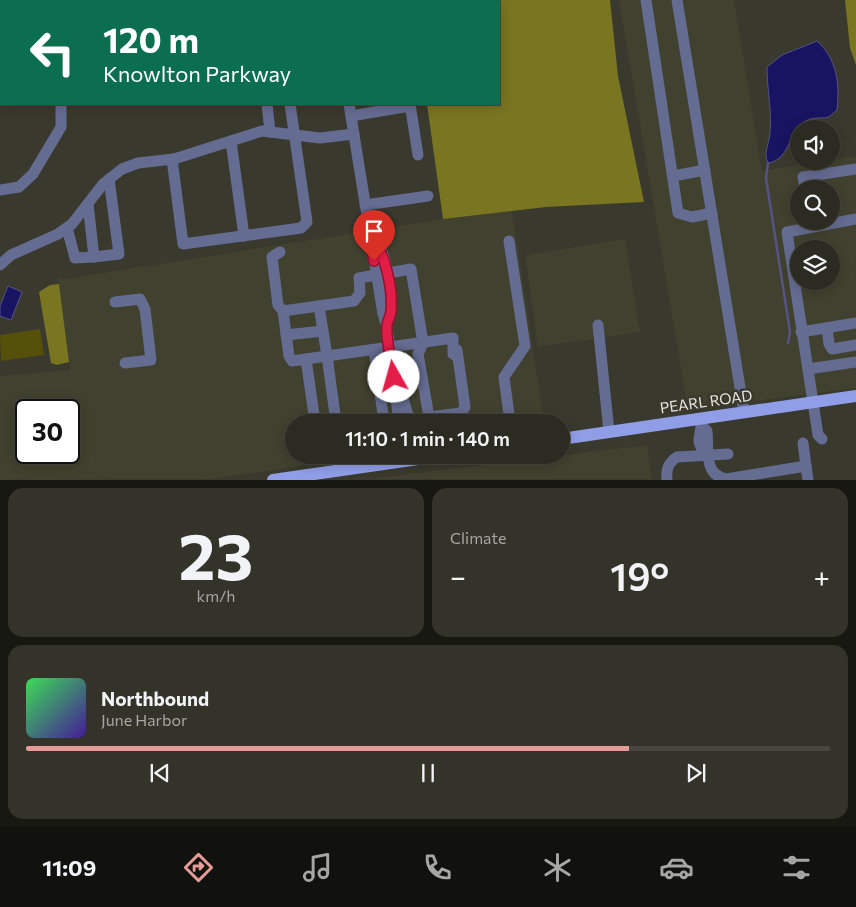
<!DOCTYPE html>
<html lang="en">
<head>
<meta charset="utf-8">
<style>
	:root { --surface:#2b2b22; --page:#33332a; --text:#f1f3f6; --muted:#a6a7a5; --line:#474740; --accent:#e69b98 }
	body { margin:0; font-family:Commissioner,sans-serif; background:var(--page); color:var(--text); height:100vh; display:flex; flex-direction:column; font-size:19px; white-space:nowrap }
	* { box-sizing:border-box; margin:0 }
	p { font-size:16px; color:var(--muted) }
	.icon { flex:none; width:28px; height:28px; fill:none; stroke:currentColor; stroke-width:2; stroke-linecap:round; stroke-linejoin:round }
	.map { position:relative; height:480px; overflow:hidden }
	.panel { display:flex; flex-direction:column; gap:8px; padding:8px; background:#181813; flex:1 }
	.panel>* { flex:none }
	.guide { position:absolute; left:0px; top:0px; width:500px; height:105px; box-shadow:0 2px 12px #0003,0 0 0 1px var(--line); background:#0b6e4f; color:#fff; overflow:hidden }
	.controls { position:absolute; left:790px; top:120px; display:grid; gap:10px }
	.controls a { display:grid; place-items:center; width:50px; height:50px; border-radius:50%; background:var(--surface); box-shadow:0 2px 12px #0003,0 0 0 1px var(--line); font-size:25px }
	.speed { position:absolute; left:15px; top:399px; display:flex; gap:10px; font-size:25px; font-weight:700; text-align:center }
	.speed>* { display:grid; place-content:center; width:65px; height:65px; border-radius:50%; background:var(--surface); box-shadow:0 2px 12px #0003,0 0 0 1px var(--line); line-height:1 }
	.speed .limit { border:2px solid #111; border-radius:8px; background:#fff; color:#111 }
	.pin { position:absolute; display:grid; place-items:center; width:42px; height:42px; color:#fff; margin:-51px -21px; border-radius:50% 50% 50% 0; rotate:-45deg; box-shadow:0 0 5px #0007 }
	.pin .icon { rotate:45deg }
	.me { position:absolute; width:55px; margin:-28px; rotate:353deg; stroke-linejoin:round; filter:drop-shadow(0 0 4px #0008) }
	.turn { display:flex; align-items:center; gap:18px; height:105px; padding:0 20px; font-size:22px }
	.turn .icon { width:65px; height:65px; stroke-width:2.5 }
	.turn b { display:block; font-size:35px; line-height:42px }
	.big { font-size:38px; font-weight:600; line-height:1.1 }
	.panel .tile { flex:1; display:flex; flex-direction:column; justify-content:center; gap:8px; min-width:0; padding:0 18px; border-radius:15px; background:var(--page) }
	.panel .dial { align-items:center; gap:0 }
	.dial b { font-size:65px; line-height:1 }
	.song { display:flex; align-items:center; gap:15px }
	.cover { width:60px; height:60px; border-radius:8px; background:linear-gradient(135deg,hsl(130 70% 55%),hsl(260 70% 35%)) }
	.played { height:5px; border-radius:2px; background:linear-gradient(90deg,var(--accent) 75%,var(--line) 75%) }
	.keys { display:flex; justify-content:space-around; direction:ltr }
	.heat { display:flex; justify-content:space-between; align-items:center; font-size:28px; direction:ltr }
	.panel .tiles { flex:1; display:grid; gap:8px; grid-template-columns:1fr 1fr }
	.tile:last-child { grid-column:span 2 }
	.trip { position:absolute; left:285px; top:414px; width:285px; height:50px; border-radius:25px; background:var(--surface); box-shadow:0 2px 12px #0003,0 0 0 1px var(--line); font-weight:600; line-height:50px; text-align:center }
	.menu { display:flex; height:80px; justify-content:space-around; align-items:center; background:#11110e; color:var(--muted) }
	.menu .icon { width:35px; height:35px }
	.menu .selected { color:var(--accent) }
	.menu b { font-size:22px; color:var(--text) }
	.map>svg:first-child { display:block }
	.built { fill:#41412f; fill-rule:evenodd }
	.green { fill:#55510a }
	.forest { fill:#797521 }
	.water { fill:#181461; stroke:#565386 }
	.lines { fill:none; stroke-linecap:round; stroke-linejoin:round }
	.stream { stroke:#565386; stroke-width:2.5 }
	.minor { stroke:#656c91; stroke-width:11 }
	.major { stroke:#909ee8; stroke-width:12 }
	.route-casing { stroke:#92132f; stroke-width:12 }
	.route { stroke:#e11d48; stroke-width:9 }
	.labels { text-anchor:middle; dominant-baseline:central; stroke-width:5; stroke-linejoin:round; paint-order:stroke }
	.street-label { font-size:15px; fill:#e5e5de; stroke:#39392d }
</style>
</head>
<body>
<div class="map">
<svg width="856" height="480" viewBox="0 0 856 480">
	<rect width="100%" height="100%" fill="#39392d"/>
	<!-- built -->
	<g class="built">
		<path d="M619,0H734L762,171L856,156V388L688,410ZM799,189H831V221H799ZM799,249H831V281H799Z"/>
		<path d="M512,211L544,422H294V455H373L212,479L0,480V376L70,370L58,277L65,279L443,219ZM26,410H69V452H26Z"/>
		<polygon points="625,239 640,332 538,347 525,255"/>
		<polygon points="647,445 652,479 369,479"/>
	</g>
	<!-- green -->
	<polygon class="green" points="40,329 44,355 1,361 0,335"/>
	<!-- forest -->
	<g class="forest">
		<polygon points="413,0 610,0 618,76 644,202 546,207 443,219 427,104 499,104 499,1"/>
		<polygon points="845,0 856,0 856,65 850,48"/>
		<polygon points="59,284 69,362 57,365 51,363 39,292 50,285"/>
	</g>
	<!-- water -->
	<g class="water">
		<path d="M817,41C837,59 840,84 837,110L829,117C823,119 816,117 810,119C788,126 792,160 768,163C763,154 769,144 770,133C772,111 767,89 767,67L782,55Z"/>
		<polygon points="8,286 22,292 11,320 0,316 0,306"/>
	</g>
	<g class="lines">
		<!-- stream -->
		<polyline class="stream" points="768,163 766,178 790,332 788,343"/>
		<!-- minor -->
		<g class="minor">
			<polyline points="296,0 297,1"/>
			<polyline points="646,0 678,213 692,217 712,213"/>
			<polyline points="677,0 744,412"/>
			<polyline points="0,50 1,50"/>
			<polyline points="267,104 270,132"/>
			<polyline points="349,104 383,314 387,327 399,422"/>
			<polyline points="410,104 418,155"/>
			<polyline points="351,116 410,106"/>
			<polyline points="231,141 244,236"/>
			<polyline points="172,159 183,244 301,228 307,222 290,104"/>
			<polyline points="673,176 705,170"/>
			<polyline points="805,189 803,177 856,169"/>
			<polyline points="0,190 19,187 33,174 61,127 61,104"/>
			<polyline points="88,204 94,257 119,254 109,179"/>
			<polyline points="365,205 428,196"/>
			<polyline points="67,228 75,258 94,257"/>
			<path d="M374,238C390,257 393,304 387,326"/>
			<polyline points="509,241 525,346 504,377 510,422"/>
			<polyline points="280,252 272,257 278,305 283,311 354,301 360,293 359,278 411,269 423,343 418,354 429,417 461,413 462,422"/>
			<polyline points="0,265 11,255 58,234 72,224 103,184 122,169 138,163 174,159 262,131 320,138 354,134"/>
			<polyline points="115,302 140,299 145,309 151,360 125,363"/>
			<polyline points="283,311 289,356 292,361 327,356 319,306"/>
			<polyline points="598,325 609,432"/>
			<polyline points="827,328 829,344 832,349 856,345"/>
			<polyline points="801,332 856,323"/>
			<polyline points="286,335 323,331"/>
			<polyline points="374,350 384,422"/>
			<polyline points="457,350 465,407 461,413"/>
			<polyline points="306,359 315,422"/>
			<polyline points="808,369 856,362"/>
			<polyline points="395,391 402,395 410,422"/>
			<path d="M701,419C703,436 692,439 707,455"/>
			<polyline points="336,422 327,356 453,338 453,354 456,356"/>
			<path d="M702,426L707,431C709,449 703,475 726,479L806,466L803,443"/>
			<polyline points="822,439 818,435 787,232 856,219"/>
			<polyline points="341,455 343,470"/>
			<polyline points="806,466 808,480"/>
			<path d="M667,480C666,469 668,463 677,457L728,454"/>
		</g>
		<!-- major -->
		<g class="major">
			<polyline points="561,439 856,396"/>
			<polyline points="273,480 446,455"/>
		</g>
	</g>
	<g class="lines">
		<defs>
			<path id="route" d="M374,261L369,233C385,251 393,288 391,311C391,316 387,321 387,326C386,342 391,361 394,377"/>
		</defs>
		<!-- route casing -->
		<use href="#route" class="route-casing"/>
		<!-- route -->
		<use href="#route" class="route"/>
	</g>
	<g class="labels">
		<!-- street labels -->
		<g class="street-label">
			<text transform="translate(706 401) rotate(-8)">PEARL ROAD</text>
		</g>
	</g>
</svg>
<div class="controls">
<a><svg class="icon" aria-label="sound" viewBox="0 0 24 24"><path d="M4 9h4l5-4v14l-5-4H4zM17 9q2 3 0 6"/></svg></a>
<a><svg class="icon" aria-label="search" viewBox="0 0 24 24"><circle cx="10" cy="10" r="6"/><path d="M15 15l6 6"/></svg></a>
<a><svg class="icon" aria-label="layers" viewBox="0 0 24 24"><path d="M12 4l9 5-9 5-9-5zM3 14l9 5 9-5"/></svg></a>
</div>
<div class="speed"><div class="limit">30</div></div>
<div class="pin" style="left:374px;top:261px;background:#d93025"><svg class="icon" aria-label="arrive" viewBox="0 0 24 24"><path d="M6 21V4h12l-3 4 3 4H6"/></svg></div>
<svg class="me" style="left:394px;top:377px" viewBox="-20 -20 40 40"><circle r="19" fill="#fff"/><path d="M0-13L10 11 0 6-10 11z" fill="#e11d48"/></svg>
<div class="trip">11:10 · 1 min · 140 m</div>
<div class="guide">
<div class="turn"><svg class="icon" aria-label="left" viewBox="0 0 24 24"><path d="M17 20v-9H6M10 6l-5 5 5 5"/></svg><div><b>120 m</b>Knowlton Parkway</div></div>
</div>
</div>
<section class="panel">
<div class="tiles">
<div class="tile dial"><b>23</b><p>km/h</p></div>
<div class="tile"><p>Climate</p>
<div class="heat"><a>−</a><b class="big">19°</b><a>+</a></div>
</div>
<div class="tile">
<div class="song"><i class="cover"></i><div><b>Northbound</b><p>June Harbor</p></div></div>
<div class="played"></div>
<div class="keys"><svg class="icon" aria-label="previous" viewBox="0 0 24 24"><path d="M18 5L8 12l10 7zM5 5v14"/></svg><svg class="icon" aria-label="pause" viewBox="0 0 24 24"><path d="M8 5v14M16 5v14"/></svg><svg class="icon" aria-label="next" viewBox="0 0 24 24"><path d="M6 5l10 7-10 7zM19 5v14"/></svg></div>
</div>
</div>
</section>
<nav class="menu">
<b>11:09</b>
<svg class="icon selected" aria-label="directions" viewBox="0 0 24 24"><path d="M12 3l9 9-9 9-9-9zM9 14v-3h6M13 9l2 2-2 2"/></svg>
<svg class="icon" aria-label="music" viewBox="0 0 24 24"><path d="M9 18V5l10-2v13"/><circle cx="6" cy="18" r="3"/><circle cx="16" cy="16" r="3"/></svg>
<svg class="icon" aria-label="phone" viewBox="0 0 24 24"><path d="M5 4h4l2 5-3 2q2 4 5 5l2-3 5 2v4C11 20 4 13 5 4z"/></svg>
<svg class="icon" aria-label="climate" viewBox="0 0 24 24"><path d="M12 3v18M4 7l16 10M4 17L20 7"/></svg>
<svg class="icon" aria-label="car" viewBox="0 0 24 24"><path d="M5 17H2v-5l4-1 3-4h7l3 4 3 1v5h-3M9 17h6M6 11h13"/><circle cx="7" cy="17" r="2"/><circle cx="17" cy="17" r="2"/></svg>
<svg class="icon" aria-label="filters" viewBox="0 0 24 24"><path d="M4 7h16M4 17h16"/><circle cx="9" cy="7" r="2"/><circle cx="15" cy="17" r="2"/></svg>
</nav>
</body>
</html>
